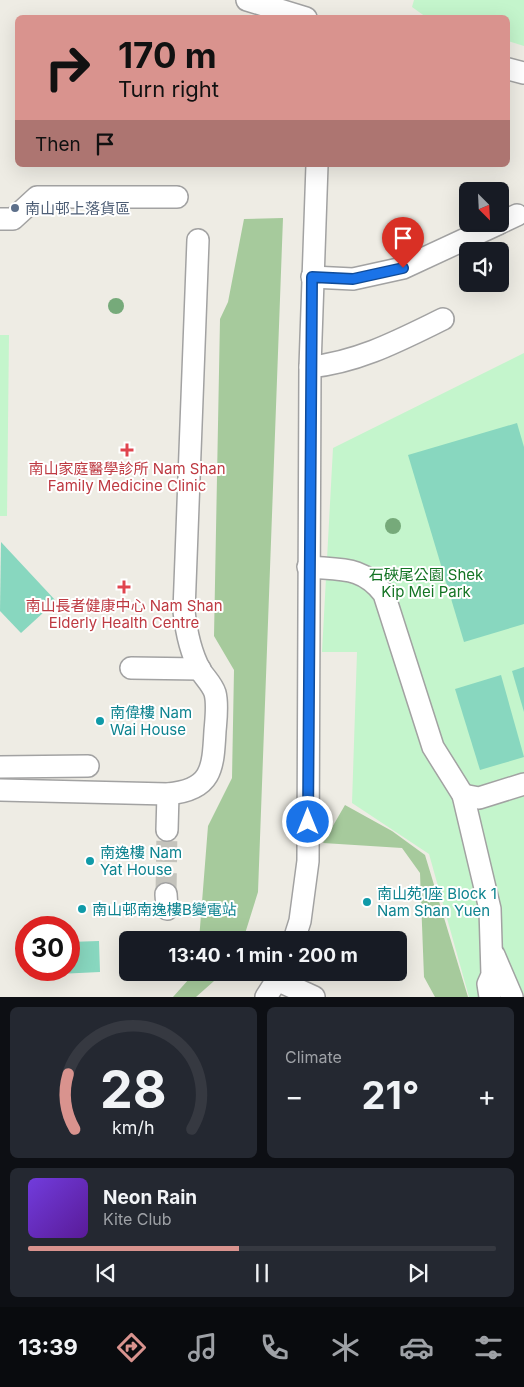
<!DOCTYPE html>
<html lang="en">
<head>
<meta charset="utf-8">
<style>
	:root { --surface:#171b24; --page:#242831; --text:#f1f3f6; --muted:#9ea1a6; --line:#363941; --accent:#d9938e }
	body { margin:0; font-family:Inter,"Noto Sans TC",sans-serif; background:var(--page); color:var(--text); height:100vh; display:flex; flex-direction:column; font-size:19px; white-space:nowrap }
	* { box-sizing:border-box; margin:0 }
	p { font-size:16px; color:var(--muted) }
	.icon { flex:none; width:28px; height:28px; fill:none; stroke:currentColor; stroke-width:2; stroke-linecap:round; stroke-linejoin:round }
	.map { position:relative; height:997px; overflow:hidden }
	.sheet { display:flex; flex-direction:column; gap:10px; padding:10px; background:#0d0f14; flex:1 }
	.sheet>* { flex:none }
	.hud { position:absolute; left:15px; top:15px; width:495px; height:152px; border-radius:8px; box-shadow:0 5px 20px #0002; background:#d9938e; color:#111; overflow:hidden }
	.needle { width:32px; rotate:156deg }
	.tools { position:absolute; left:459px; top:182px; display:grid; gap:10px }
	.tools a { display:grid; place-items:center; width:50px; height:50px; border-radius:8px; background:var(--surface); box-shadow:0 5px 20px #0002; font-size:25px }
	.speed { position:absolute; left:15px; top:916px; display:flex; gap:10px; font-size:25px; font-weight:700; text-align:center }
	.speed>* { display:grid; place-content:center; width:65px; height:65px; border-radius:50%; background:var(--surface); box-shadow:0 5px 20px #0002; line-height:1 }
	.speed .limit { border:8px solid #d22; background:#fff; color:#111 }
	.pin { position:absolute; display:grid; place-items:center; width:42px; height:42px; color:#fff; margin:-51px -21px; border-radius:50% 50% 50% 0; rotate:-45deg; box-shadow:0 0 5px #0007 }
	.pin .icon { rotate:45deg }
	.me { position:absolute; width:55px; margin:-28px; rotate:0deg; stroke-linejoin:round; filter:drop-shadow(0 0 4px #0008) }
	.turn { display:flex; align-items:center; gap:18px; height:105px; padding:0 20px; font-size:22px }
	.turn .icon { width:65px; height:65px; stroke-width:2.5 }
	.turn b { display:block; font-size:35px; line-height:42px }
	.then { display:flex; align-items:center; height:48px; padding:0 20px; background:#0003; gap:10px; font-size:19px }
	.big { font-size:38px; font-weight:700; line-height:1.1 }
	.sheet .widget { flex:1; display:flex; flex-direction:column; justify-content:center; gap:8px; min-width:0; padding:0 18px; border-radius:8px; background:var(--page) }
	.sheet .dial { align-items:center; gap:0 }
	.dial svg { height:130px; overflow:visible; fill:none; stroke:var(--line); stroke-width:7; stroke-linecap:round; text-anchor:middle }
	.dial text { fill:var(--text); stroke:none }
	.song { display:flex; align-items:center; gap:15px }
	.cover { width:60px; height:60px; border-radius:8px; background:linear-gradient(135deg,hsl(260 70% 55%),hsl(270 70% 35%)) }
	.played { height:5px; border-radius:2px; background:linear-gradient(90deg,var(--accent) 45%,var(--line) 45%) }
	.keys { display:flex; justify-content:space-around; direction:ltr }
	.heat { display:flex; justify-content:space-between; align-items:center; font-size:28px; direction:ltr }
	.sheet .tiles { flex:1; display:grid; gap:10px; grid-template-columns:1fr 1fr }
	.widget:last-child { grid-column:span 2 }
	.trip { position:absolute; left:119px; top:931px; width:288px; height:50px; border-radius:8px; background:var(--surface); box-shadow:0 5px 20px #0002; font-weight:700; line-height:50px; text-align:center }
	.dock { display:flex; height:80px; justify-content:space-around; align-items:center; background:#090b0e; color:var(--muted) }
	.dock .icon { width:35px; height:35px }
	.dock .active { color:var(--accent) }
	.dock b { font-size:22px; color:var(--text) }
	.map>svg:first-child { display:block }
	.forest { fill:#a6ca9c }
	.park { fill:#c4f5cc }
	.pitch { fill:#88d7bf }
	.lines { fill:none; stroke-linecap:round; stroke-linejoin:round }
	.minor-tunnel { stroke:#c4c3bc; stroke-width:21; stroke-dasharray:21 11; stroke-linecap:butt }
	.minor-casing { stroke:#a2a2a2; stroke-width:24 }
	.minor { stroke:#fff; stroke-width:21 }
	.tree { fill:#76aa7a }
	.route-casing { stroke:#114b97; stroke-width:12 }
	.route { stroke:#1a73e8; stroke-width:9 }
	.service-dot { fill:#5c6f8a; stroke:#fff; stroke-width:2 }
	.health-dot { fill:#e0444e; stroke:#fff; stroke-width:2 }
	.culture-dot { fill:#0f9aa8; stroke:#fff; stroke-width:2 }
	.labels { text-anchor:middle; dominant-baseline:central; stroke-width:4; stroke-linejoin:round; paint-order:stroke }
	.service-label { font-size:15px; fill:#4e5e75; stroke:#fff; text-anchor:start }
	.health-label { font-size:15px; fill:#be3a42; stroke:#fff }
	.park-label { font-size:15px; fill:#147424; stroke:#fff }
	.culture-label { font-size:15px; fill:#0d838f; stroke:#fff; text-anchor:start }
</style>
</head>
<body>
<div class="map">
<svg width="524" height="997" viewBox="0 0 524 997">
	<rect width="100%" height="100%" fill="#eeece4"/>
	<!-- forest -->
	<g class="forest">
		<polygon points="283,218 258,892 243,940 199,940 208,826 232,778 234,670 214,636 220,319 228,302 244,219"/>
		<polygon points="345,805 392,831 425,855 468,997 435,997 424,977 420,873 402,848 323,843"/>
		<polygon points="191,973 191,972 223,973 196,997 173,997 189,979"/>
	</g>
	<!-- park -->
	<g class="park">
		<polygon points="414,0 524,0 524,46 508,41 508,18 426,17 412,7"/>
		<polygon points="0,335 9,335 7,516 0,516"/>
		<polygon points="524,353 524,997 469,997 429,854 352,803 357,652 322,652 333,448"/>
	</g>
	<!-- pitch -->
	<g class="pitch">
		<polygon points="517,423 524,447 524,624 464,642 408,455"/>
		<polygon points="1,542 56,601 21,633 0,611"/>
		<polygon points="524,667 524,712 512,671"/>
		<polygon points="501,675 524,757 480,770 455,689"/>
		<polygon points="99,941 100,972 58,974 57,970 69,970 69,942"/>
	</g>
	<g class="lines">
		<!-- minor-tunnel -->
		<polyline class="minor-tunnel" points="166,894 167,830"/>
		<defs>
			<g id="minor">
				<polyline points="247,0 306,18"/>
				<polyline points="508,69 524,73"/>
				<polyline points="0,219 13,219 37,197 177,197"/>
				<polyline points="500,223 517,215"/>
				<polyline points="312,277 353,279 403,268 498,224"/>
				<path d="M310,367C359,362 400,340 443,319"/>
				<path d="M308,567C341,570 363,566 384,594L433,747L463,795L490,909L492,975L488,984L490,997"/>
				<polyline points="131,668 200,669"/>
				<polyline points="0,767 88,766"/>
				<path d="M0,790L168,794C212,790 213,769 215,731C216,719 218,704 215,693C212,684 205,678 200,670C191,653 186,630 184,611L198,240"/>
				<polyline points="463,795 479,798 524,784"/>
				<polyline points="167,830 168,794"/>
				<polyline points="166,894 167,909"/>
				<polyline points="294,940 300,921 308,861 310,367 317,165"/>
				<polyline points="494,955 512,997"/>
				<polyline points="279,981 314,997"/>
				<polyline points="266,997 282,972"/>
			</g>
		</defs>
		<!-- minor casing -->
		<use href="#minor" class="minor-casing"/>
		<!-- minor -->
		<use href="#minor" class="minor"/>
	</g>
	<!-- trees -->
	<g class="tree">
		<circle cx="116" cy="306" r="8"/>
		<circle cx="393" cy="526" r="8"/>
	</g>
	<g class="lines">
		<defs>
			<polyline id="route" points="308,822 312,277 353,279 403,268"/>
		</defs>
		<!-- route casing -->
		<use href="#route" class="route-casing"/>
		<!-- route -->
		<use href="#route" class="route"/>
	</g>
	<!-- markers -->
	<circle class="service-dot" cx="15" cy="208" r="5"/>
	<g class="health-dot">
		<path d="M124.5 442.5h5v5h5v5h-5v5h-5v-5h-5v-5h5z"/>
		<path d="M121.5 579.5h5v5h5v5h-5v5h-5v-5h-5v-5h5z"/>
	</g>
	<g class="culture-dot">
		<circle cx="100" cy="721" r="5"/>
		<circle cx="90" cy="861" r="5"/>
		<circle cx="367" cy="902" r="5"/>
		<circle cx="82" cy="909" r="5"/>
	</g>
	<g class="labels">
		<!-- service labels -->
		<g class="service-label">
			<text x="25" y="208">南山邨上落貨區</text>
		</g>
		<!-- health labels -->
		<g class="health-label">
			<text x="127" y="468">南山家庭醫學診所 Nam Shan<tspan x="127" dy="17">Family Medicine Clinic</tspan></text>
			<text x="124" y="605">南山長者健康中心 Nam Shan<tspan x="124" dy="17">Elderly Health Centre</tspan></text>
		</g>
		<!-- park labels -->
		<g class="park-label">
			<text x="426" y="574">石硤尾公園 Shek<tspan x="426" dy="17">Kip Mei Park</tspan></text>
		</g>
		<!-- culture labels -->
		<g class="culture-label">
			<text x="110" y="712">南偉樓 Nam<tspan x="110" dy="17">Wai House</tspan></text>
			<text x="100" y="852">南逸樓 Nam<tspan x="100" dy="17">Yat House</tspan></text>
			<text x="377" y="893">南山苑1座 Block 1<tspan x="377" dy="17">Nam Shan Yuen</tspan></text>
			<text x="92" y="909">南山邨南逸樓B變電站</text>
		</g>
	</g>
</svg>
<div class="tools">
<a><svg class="needle" viewBox="-14 -14 28 28"><path d="M0-13l5 13h-10z" fill="#e53935"/><path d="M0 13l5-13h-10z" fill="#9ea1a6"/></svg></a>
<a><svg class="icon" aria-label="sound" viewBox="0 0 24 24"><path d="M4 9h4l5-4v14l-5-4H4zM17 9q2 3 0 6"/></svg></a>
</div>
<div class="speed"><div class="limit">30</div></div>
<div class="pin" style="left:403px;top:268px;background:#d93025"><svg class="icon" aria-label="arrive" viewBox="0 0 24 24"><path d="M6 21V4h12l-3 4 3 4H6"/></svg></div>
<svg class="me" style="left:308px;top:822px" viewBox="-20 -20 40 40"><circle r="17" fill="#1a73e8" stroke="#fff" stroke-width="3"/><path d="M0-11L8 9 0 5-8 9z" fill="#fff"/></svg>
<div class="trip">13:40 · 1 min · 200 m</div>
<div class="hud">
<div class="turn"><svg class="icon" aria-label="right" viewBox="0 0 24 24"><path d="M7 20v-9h11M14 6l5 5-5 5"/></svg><div><b>170 m</b>Turn right</div></div>
<div class="then">Then<svg class="icon" aria-label="arrive" viewBox="0 0 24 24"><path d="M6 21V4h12l-3 4 3 4H6"/></svg></div>
</div>
</div>
<section class="sheet">
<div class="tiles">
<div class="widget dial"><svg viewBox="0 0 100 80">
<path d="M14 69A42 42 0 1 1 86 69"/>
<path d="M14 69A42 42 0 0 1 10 35" stroke="#d9938e"/>
<text x="50" y="56" font-size="32" font-weight="700">28</text>
<text x="50" y="72" font-size="11">km/h</text>
</svg></div>
<div class="widget"><p>Climate</p>
<div class="heat"><a>−</a><b class="big">21°</b><a>+</a></div>
</div>
<div class="widget">
<div class="song"><i class="cover"></i><div><b>Neon Rain</b><p>Kite Club</p></div></div>
<div class="played"></div>
<div class="keys"><svg class="icon" aria-label="previous" viewBox="0 0 24 24"><path d="M18 5L8 12l10 7zM5 5v14"/></svg><svg class="icon" aria-label="pause" viewBox="0 0 24 24"><path d="M8 5v14M16 5v14"/></svg><svg class="icon" aria-label="next" viewBox="0 0 24 24"><path d="M6 5l10 7-10 7zM19 5v14"/></svg></div>
</div>
</div>
</section>
<nav class="dock">
<b>13:39</b>
<svg class="icon active" aria-label="directions" viewBox="0 0 24 24"><path d="M12 3l9 9-9 9-9-9zM9 14v-3h6M13 9l2 2-2 2"/></svg>
<svg class="icon" aria-label="music" viewBox="0 0 24 24"><path d="M9 18V5l10-2v13"/><circle cx="6" cy="18" r="3"/><circle cx="16" cy="16" r="3"/></svg>
<svg class="icon" aria-label="phone" viewBox="0 0 24 24"><path d="M5 4h4l2 5-3 2q2 4 5 5l2-3 5 2v4C11 20 4 13 5 4z"/></svg>
<svg class="icon" aria-label="climate" viewBox="0 0 24 24"><path d="M12 3v18M4 7l16 10M4 17L20 7"/></svg>
<svg class="icon" aria-label="car" viewBox="0 0 24 24"><path d="M5 17H2v-5l4-1 3-4h7l3 4 3 1v5h-3M9 17h6M6 11h13"/><circle cx="7" cy="17" r="2"/><circle cx="17" cy="17" r="2"/></svg>
<svg class="icon" aria-label="filters" viewBox="0 0 24 24"><path d="M4 7h16M4 17h16"/><circle cx="9" cy="7" r="2"/><circle cx="15" cy="17" r="2"/></svg>
</nav>
</body>
</html>
